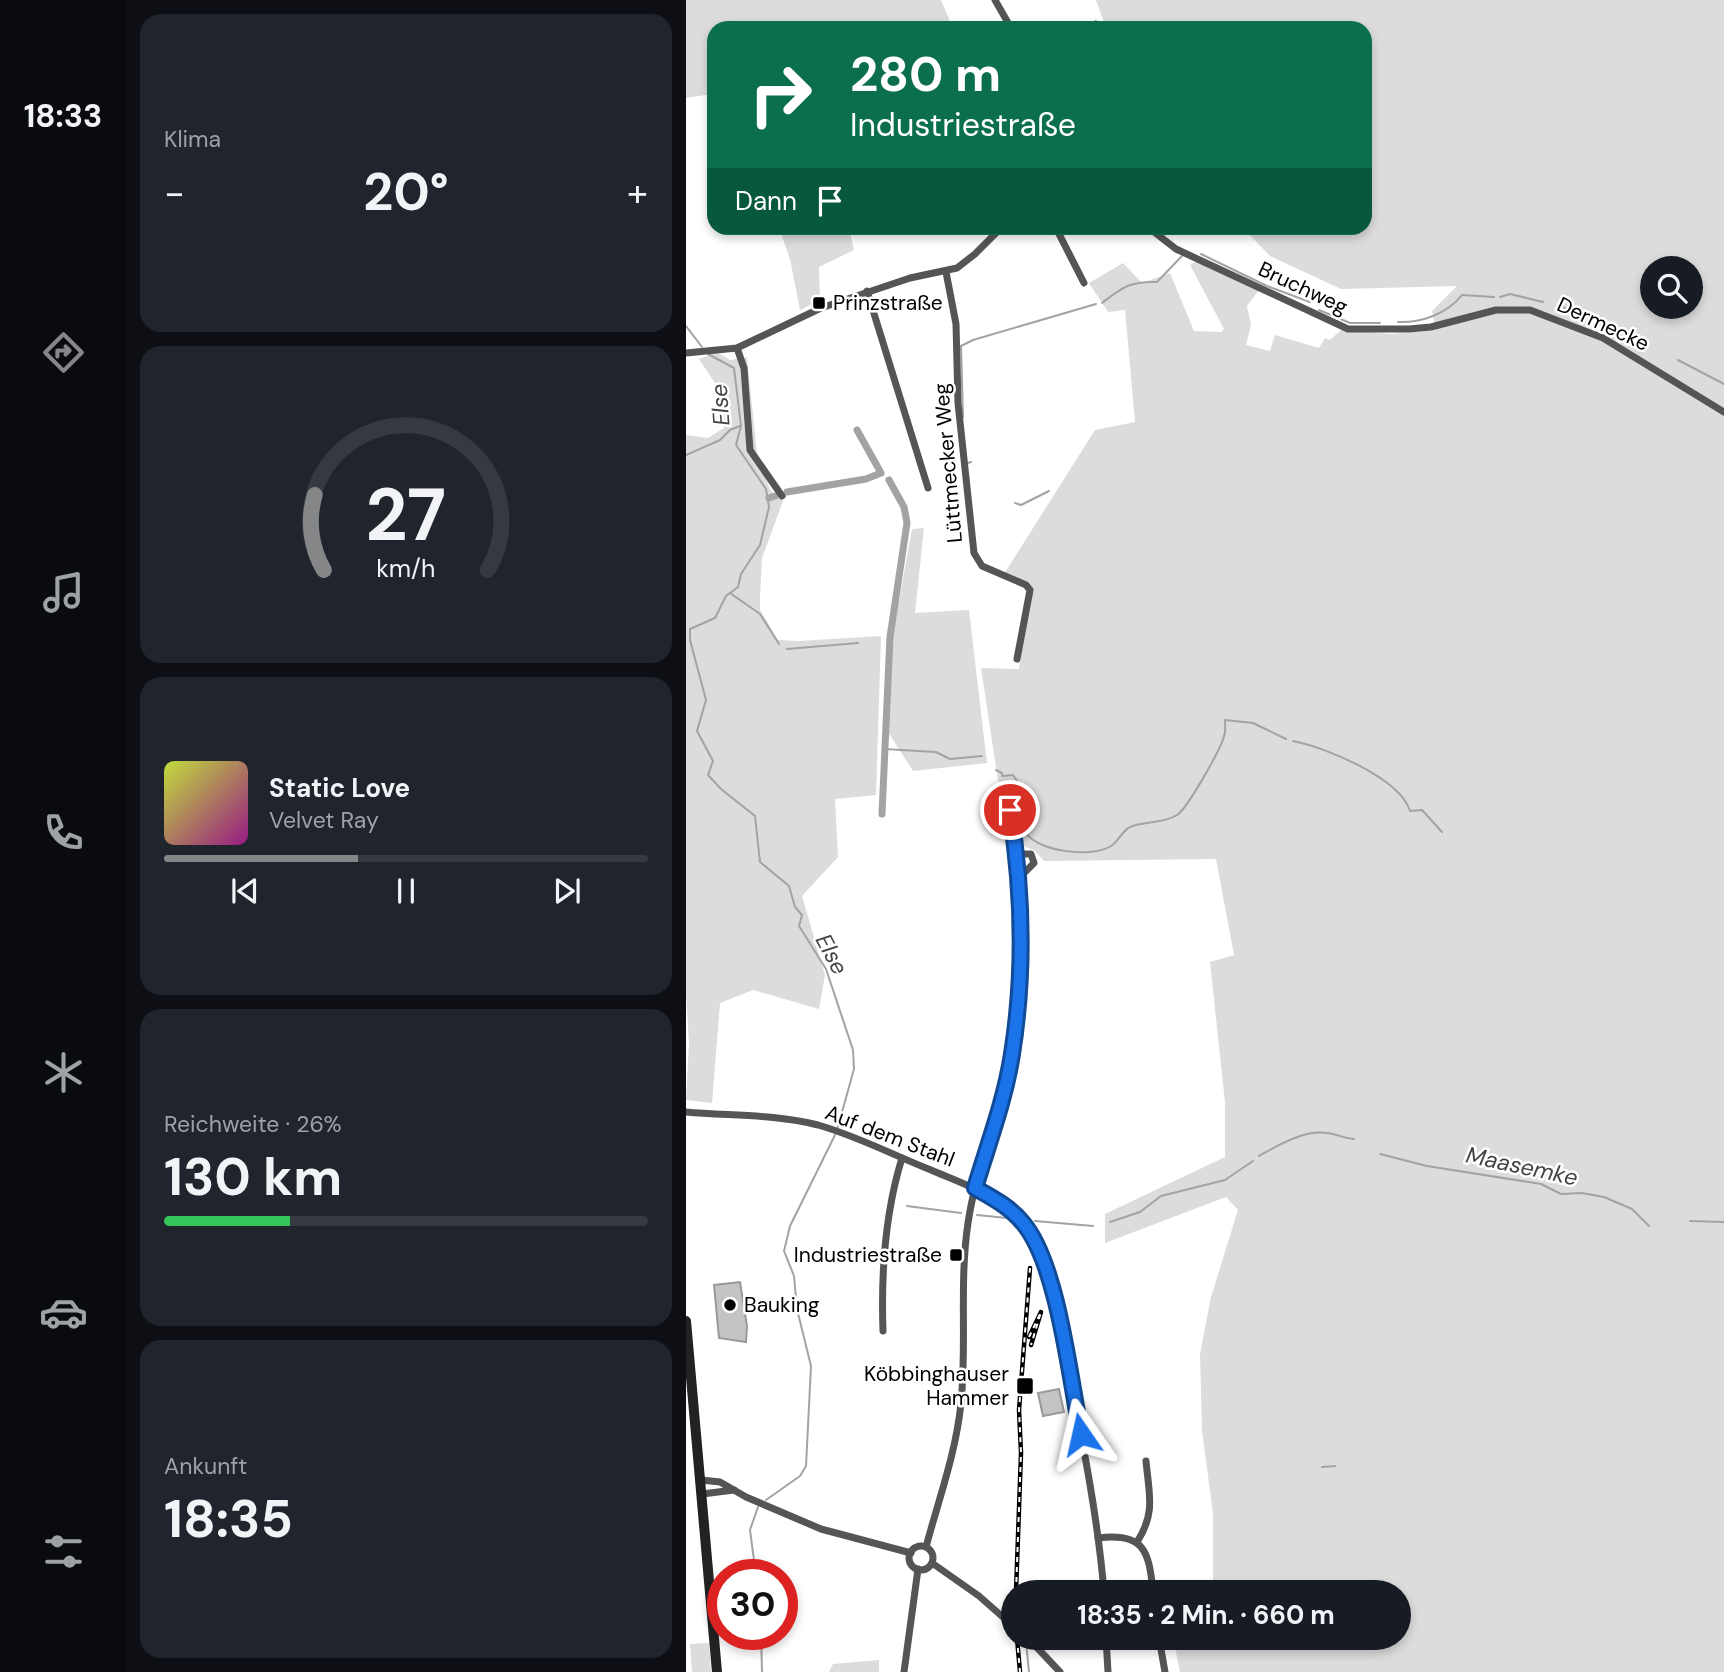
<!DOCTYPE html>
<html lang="de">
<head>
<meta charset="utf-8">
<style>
	:root { --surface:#171b24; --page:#20242c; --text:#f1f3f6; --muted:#9ea1a6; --line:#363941; --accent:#858687 }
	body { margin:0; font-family:"DM Sans",sans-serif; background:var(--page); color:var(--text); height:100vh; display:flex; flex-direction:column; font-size:26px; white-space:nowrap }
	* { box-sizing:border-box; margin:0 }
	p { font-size:23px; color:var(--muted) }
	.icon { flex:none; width:38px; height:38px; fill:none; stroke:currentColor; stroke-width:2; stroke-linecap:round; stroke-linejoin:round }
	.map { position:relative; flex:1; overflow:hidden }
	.side { display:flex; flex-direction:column; gap:14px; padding:14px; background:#0d0f14; width:560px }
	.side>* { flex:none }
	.top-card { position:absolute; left:21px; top:21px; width:665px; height:214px; border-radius:21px; box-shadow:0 4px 10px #0003; background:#0b6e4f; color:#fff; overflow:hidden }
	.buttons { position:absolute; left:954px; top:256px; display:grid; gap:14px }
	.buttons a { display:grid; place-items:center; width:63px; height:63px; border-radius:50%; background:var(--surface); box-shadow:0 4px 10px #0003; font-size:35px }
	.speed { position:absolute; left:21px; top:1559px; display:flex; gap:14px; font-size:35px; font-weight:700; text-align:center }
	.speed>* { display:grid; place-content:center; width:91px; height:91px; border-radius:50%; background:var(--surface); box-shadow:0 4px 10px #0003; line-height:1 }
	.speed .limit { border:10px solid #d22; background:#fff; color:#111 }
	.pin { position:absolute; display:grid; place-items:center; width:60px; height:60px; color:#fff; margin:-30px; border:4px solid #fff; border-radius:50%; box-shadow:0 2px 7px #0007 }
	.me { position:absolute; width:77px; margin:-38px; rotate:349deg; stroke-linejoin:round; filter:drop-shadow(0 0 5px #0008) }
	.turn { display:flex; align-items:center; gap:24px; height:147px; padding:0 28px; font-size:32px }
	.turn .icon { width:91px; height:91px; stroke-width:2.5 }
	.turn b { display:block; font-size:49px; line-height:60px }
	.then { display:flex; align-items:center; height:66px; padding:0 28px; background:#0003; gap:14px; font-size:26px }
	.big { font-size:52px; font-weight:700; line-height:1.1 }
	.side .tile { flex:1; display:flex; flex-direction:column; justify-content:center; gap:10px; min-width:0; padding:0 24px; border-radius:21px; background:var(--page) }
	.side .dial { align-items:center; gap:0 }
	.dial svg { height:182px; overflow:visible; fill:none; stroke:var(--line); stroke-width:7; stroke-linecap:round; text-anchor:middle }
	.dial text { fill:var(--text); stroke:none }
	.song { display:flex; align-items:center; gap:21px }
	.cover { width:84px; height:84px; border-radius:10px; background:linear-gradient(135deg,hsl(70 70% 55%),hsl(310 70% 35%)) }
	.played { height:7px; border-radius:4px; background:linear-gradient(90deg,var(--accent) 40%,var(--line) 40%) }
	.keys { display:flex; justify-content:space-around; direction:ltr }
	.heat { display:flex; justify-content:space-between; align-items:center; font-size:38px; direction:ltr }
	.charge { height:10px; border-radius:5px; background:linear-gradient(90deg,#34c759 26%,var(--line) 0) }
	.trip { position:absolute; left:315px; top:1580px; width:410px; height:70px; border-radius:35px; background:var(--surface); box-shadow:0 4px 10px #0003; font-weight:700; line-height:70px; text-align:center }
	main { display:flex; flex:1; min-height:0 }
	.dock { display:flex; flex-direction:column; width:126px; justify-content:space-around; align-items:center; background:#090b0e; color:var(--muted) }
	.dock .icon { width:49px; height:49px }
	.dock .selected { color:var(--accent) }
	.dock b { font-size:32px; color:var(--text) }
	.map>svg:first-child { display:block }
	.green { fill:#dcdcdc; fill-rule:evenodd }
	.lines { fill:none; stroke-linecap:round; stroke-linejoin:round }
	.stream { stroke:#a3a3a3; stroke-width:2 }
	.canal { stroke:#a3a3a3; stroke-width:7 }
	.building { fill:#c4c4c4; stroke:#999; stroke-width:2 }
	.minor { stroke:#555; stroke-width:7 }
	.secondary { stroke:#222; stroke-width:10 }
	.rail-casing { stroke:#000; stroke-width:4.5 }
	.rail { stroke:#fff; stroke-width:2; stroke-dasharray:5; stroke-linecap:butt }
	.route-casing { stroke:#114b97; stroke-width:18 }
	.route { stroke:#1a73e8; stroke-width:12 }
	.poi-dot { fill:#000; stroke:#fff; stroke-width:2.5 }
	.labels { text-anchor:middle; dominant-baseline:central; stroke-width:5; stroke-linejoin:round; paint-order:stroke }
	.street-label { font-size:21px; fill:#000; stroke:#fff }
	.poi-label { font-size:21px; fill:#000; stroke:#fff; text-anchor:start }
	.water-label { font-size:23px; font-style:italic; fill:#444; stroke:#fff }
</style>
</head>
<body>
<main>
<nav class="dock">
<b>18:33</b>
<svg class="icon selected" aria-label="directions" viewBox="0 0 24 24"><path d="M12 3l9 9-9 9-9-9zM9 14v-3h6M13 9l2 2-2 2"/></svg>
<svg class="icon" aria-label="music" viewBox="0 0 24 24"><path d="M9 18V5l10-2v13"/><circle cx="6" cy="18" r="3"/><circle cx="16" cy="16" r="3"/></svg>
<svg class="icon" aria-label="phone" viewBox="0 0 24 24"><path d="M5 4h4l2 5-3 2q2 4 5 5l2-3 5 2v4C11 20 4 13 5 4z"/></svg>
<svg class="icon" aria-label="climate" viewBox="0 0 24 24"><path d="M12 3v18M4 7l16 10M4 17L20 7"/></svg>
<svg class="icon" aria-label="car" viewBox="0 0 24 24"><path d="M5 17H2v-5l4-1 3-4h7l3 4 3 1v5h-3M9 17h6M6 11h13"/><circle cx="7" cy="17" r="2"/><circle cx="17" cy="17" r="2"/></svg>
<svg class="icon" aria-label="filters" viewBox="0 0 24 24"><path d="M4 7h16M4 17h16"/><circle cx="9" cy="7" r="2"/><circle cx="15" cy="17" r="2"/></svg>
</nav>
<section class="side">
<div class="tile"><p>Klima</p>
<div class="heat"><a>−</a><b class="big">20°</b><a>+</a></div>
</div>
<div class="tile dial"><svg viewBox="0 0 100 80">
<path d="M14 69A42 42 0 1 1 86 69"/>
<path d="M14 69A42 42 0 0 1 10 36" stroke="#858687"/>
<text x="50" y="56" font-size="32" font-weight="700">27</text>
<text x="50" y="72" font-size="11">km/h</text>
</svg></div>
<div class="tile">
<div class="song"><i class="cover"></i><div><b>Static Love</b><p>Velvet Ray</p></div></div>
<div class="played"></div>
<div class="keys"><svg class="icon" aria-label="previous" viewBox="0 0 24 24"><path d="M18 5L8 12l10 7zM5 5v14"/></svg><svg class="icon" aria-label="pause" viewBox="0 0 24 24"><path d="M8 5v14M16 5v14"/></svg><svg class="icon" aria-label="next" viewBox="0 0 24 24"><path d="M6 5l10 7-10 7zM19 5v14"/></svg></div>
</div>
<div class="tile"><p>Reichweite · 26%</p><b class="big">130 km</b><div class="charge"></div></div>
<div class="tile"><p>Ankunft</p><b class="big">18:35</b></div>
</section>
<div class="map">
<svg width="1038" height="1672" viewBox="0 0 1038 1672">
	<rect width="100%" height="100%" fill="#fff"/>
	<!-- green -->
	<g class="green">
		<polygon points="0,0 255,0 267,28 28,28 28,99 26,94 0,98"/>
		<path d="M410,0H1038V1672H494L487,1638H712V1592H527V1514L516,1430L514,1354L525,1297L552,1210L540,1197L419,1243V1214L539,1157V1102L524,962L548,955L530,859L358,861L348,850L334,845L324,788L313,787L295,668L333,669L345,587L318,574L409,430L449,422L439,310L422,312L403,283L437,263L456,283L484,273L508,331L535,332L538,329L504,265L511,261L573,290L561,306L565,325L560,345L584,351L589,335L633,348L639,338L644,340L656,329L704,334L750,330L746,311L771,286L655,289L584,256L557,228H679V28H420ZM966,268H1004V306H966Z"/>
		<polygon points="93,228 163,228 168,250 133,267 134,300 114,310 104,259"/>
		<polygon points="31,352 44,360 61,357 71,454 84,490 97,501 76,558 74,596 74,610 92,640 113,641 195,636 190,795 149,799 152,857 116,896 139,975 133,1009 67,990 34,1003 26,1103 0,1100 3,1043 0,993 0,435 22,438 38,428 29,383 13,359"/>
		<polygon points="238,528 229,613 283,610 301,763 227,771 202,732 206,640 226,529"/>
		<polygon points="23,1643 25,1672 6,1672 4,1644"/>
		<polygon points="193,1660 193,1672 143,1672 147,1664"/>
	</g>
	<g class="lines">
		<!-- stream -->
		<g class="stream">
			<polyline points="515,254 581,286 624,302"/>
			<polyline points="814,297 824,294 857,302"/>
			<path d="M416,303C436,288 443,281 471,282L496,256"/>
			<polyline points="872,305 890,313"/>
			<polyline points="633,310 664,323 694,323"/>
			<path d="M712,322C735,323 761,314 776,295L808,297"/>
			<polyline points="0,326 16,347"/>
			<polyline points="22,354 48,368 55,426 50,445 80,489 83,507 74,545 55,574 52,587 40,596 29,618 4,629 4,640 20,700 11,731 27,761 22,775 35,789 69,816 74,862 103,886 109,907 116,915 113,926 140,969 167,1050 168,1069 151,1130"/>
			<polyline points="992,360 1038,384"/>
			<polyline points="277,417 275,346 287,340 410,304"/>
			<polyline points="0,455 34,440 44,430 54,426"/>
			<polyline points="282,463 285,462"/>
			<polyline points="329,503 335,505 363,491"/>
			<polyline points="44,593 74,614 93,644"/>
			<polyline points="101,649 172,643"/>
			<path d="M607,741C639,747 714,778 724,811L736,810L756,832"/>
			<polyline points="198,749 250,752 264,759 296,756"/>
			<path d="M310,770L316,773V776L327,775L331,781L340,833C353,852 406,858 425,846C432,842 436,831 444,827C458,821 477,824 491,815C501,809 535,749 538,736C540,732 539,725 539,720L567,723L600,739"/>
			<polyline points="694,1154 741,1166 855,1184 875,1194 896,1193 918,1197 946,1209 963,1226"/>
			<path d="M573,1156C593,1145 617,1130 641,1133C650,1134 658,1138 668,1139"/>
			<polyline points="221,1206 275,1213"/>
			<polyline points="291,1215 321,1218"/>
			<polyline points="349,1221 407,1226"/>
			<polyline points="1004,1221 1038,1222"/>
			<polyline points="424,1222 454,1212 475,1196 539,1180 567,1161"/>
			<polyline points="636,1467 649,1466"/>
			<polyline points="80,1500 114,1476 120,1466 125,1366 111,1309 108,1276 98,1251 104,1226 149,1135"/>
			<polyline points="70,1575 64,1530 72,1507"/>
			<polyline points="75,1634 76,1672"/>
			<polyline points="340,1642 343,1672"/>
		</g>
		<!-- canal -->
		<g class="canal">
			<polyline points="101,492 180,479 195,473 171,430"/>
			<polyline points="83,498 89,496"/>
			<polyline points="196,814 204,637 221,523 218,507 203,480"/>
		</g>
	</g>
	<!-- building -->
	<g class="building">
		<polygon points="54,1282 61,1326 60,1342 33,1338 28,1285"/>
		<polygon points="373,1389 378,1412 357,1416 352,1393"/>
	</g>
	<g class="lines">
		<!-- minor -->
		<g class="minor">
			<polyline points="309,0 325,28"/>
			<polyline points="410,24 411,28"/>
			<polyline points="370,228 398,283"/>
			<polyline points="463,228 490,249 662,329 723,329 745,327 810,310 844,310 917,338 1038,412"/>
			<polyline points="260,272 270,324 272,403 288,553 296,566 340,585 344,590 331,659"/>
			<polyline points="181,291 242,488"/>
			<polyline points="51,348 58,368 64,450 96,496"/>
			<polyline points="0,353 51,348 135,308 224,278 271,268 289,254 315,228"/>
			<polyline points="331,854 345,854 348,863 333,878"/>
			<path d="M0,1112C44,1116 89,1114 132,1125C171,1136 207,1155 245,1170C278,1184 312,1195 336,1222C371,1262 374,1328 384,1378C398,1449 412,1520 418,1592"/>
			<path d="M197,1331C195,1274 199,1213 216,1158"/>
			<polyline points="15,1480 34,1482 60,1497 135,1529 225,1553"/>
			<polyline points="16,1494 48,1490"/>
			<path d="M412,1538C459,1532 463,1552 467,1592"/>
			<path d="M451,1542C470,1513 463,1494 460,1461"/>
			<circle cx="235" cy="1558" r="12"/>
			<path d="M240,1547C253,1498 270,1453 275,1403C281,1343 273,1283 282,1223C289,1174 309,1127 321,1080C345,985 339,880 319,785"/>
			<polyline points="246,1563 293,1596 327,1626"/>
			<polyline points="342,1638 374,1672"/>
			<polyline points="420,1638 422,1672"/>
			<polyline points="473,1638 479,1672"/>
			<polyline points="218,1672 232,1569"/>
		</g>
		<!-- secondary -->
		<polyline class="secondary" points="0,1321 31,1672"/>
		<defs>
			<g id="rail">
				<polyline points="343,1337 355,1312 345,1345"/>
				<polyline points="330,1592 335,1453 333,1410 344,1268"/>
				<polyline points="331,1638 334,1672"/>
			</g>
		</defs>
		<!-- rail casing -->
		<use href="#rail" class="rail-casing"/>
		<!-- rail -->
		<use href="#rail" class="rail"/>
	</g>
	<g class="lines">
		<defs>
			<path id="route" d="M324,810C337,892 339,972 326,1054C319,1100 302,1144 289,1188C307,1198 324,1207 337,1223C372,1264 384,1380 395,1434"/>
		</defs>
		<!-- route casing -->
		<use href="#route" class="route-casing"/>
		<!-- route -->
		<use href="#route" class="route"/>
	</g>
	<!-- markers -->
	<g class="poi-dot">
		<rect x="126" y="296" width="14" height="14" rx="3.5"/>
		<rect x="263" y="1248" width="14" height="14" rx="3.5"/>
		<circle cx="44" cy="1305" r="7"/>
		<rect x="330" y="1377" width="18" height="18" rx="3.5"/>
	</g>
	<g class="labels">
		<!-- street labels -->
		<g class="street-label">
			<text transform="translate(617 288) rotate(25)">Bruchweg</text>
			<text transform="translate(917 324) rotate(25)">Dermecke</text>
			<text transform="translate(262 463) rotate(-95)">Lüttmecker Weg</text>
			<text transform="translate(204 1136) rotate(21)">Auf dem Stahl</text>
		</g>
		<!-- poi labels -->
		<g class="poi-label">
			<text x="147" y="303">Prinzstraße</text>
			<text x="256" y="1255" text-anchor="end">Industriestraße</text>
			<text x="58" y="1305">Bauking</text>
			<text x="323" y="1374" text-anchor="end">Köbbinghauser<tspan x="323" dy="24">Hammer</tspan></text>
		</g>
		<!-- water labels -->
		<g class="water-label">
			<text transform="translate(34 405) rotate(-94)">Else</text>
			<text transform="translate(146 954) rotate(62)">Else</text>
			<text transform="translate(836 1166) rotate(12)">Maasemke</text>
		</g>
	</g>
</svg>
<div class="buttons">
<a><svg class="icon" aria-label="search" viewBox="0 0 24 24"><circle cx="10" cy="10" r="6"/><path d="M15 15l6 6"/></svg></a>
</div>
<div class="speed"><div class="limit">30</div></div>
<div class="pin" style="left:324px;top:810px;background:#d93025"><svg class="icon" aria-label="arrive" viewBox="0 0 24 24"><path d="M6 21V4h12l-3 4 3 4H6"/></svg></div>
<svg class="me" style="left:395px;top:1434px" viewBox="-20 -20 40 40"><path d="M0-17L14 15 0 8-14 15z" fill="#1a73e8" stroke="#fff" stroke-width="4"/></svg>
<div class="trip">18:35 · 2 Min. · 660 m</div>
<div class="top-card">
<div class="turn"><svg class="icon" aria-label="right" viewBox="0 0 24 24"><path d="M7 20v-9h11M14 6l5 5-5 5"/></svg><div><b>280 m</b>Industriestraße</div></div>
<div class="then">Dann<svg class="icon" aria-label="arrive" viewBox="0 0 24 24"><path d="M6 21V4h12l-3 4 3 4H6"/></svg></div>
</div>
</div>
</main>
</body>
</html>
